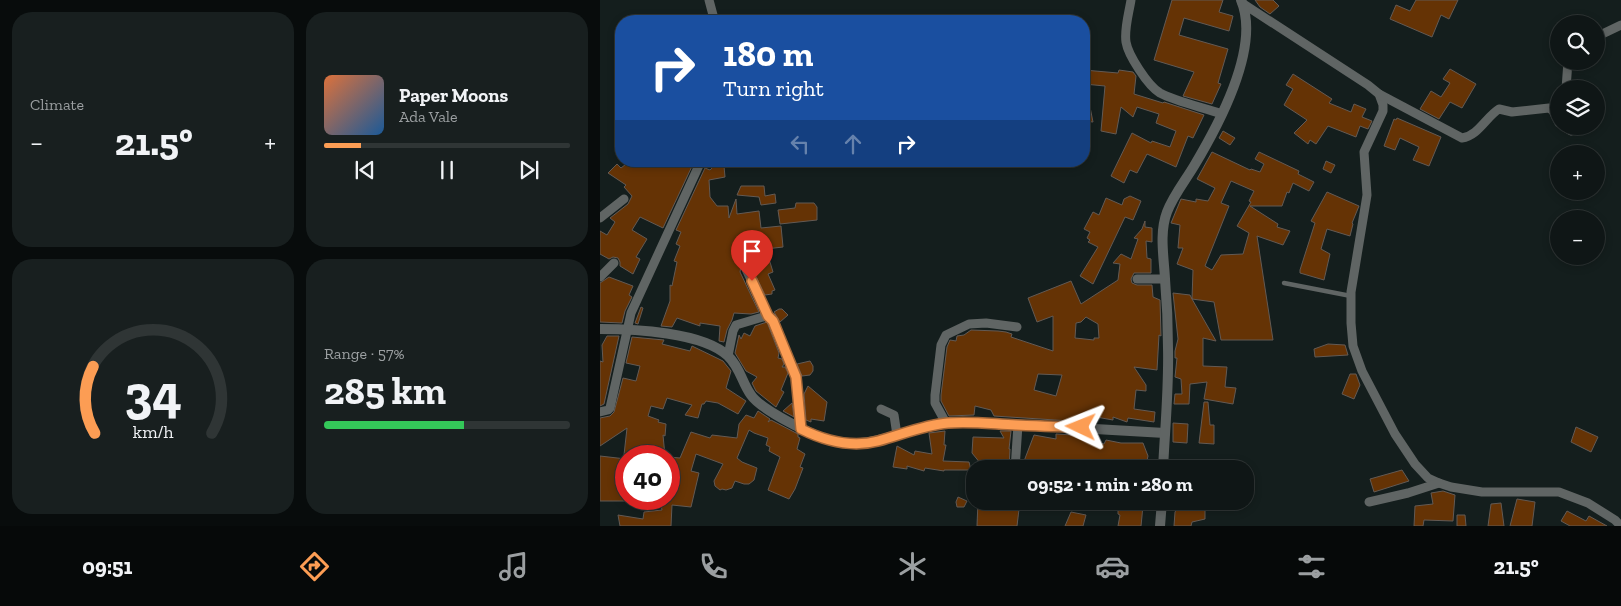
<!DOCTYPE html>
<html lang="en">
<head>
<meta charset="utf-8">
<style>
	:root { --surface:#0f1616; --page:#181f1f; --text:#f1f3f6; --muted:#9b9fa1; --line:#2f3535; --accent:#fc9d54 }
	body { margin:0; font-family:"Zilla Slab",serif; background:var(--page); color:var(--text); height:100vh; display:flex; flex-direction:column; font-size:19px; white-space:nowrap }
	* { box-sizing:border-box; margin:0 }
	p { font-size:16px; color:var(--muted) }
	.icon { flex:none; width:28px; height:28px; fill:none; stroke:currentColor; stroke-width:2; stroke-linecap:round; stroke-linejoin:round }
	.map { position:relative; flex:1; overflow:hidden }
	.details { display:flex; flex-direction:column; gap:12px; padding:12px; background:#080c0c; width:600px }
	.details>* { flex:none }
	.guide { position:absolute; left:15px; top:15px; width:475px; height:152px; border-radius:20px; box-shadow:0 2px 8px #0003,0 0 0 1px var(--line); background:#1a4fa0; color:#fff; overflow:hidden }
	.controls { position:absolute; left:950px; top:15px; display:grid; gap:10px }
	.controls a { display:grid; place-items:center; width:55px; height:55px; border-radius:50%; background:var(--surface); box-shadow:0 2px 8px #0003,0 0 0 1px var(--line); font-size:25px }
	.speed { position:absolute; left:15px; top:445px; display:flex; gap:10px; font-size:25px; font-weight:700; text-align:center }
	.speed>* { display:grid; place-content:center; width:65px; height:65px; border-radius:50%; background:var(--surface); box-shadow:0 2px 8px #0003,0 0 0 1px var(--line); line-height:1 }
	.speed .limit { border:8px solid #d22; background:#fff; color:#111 }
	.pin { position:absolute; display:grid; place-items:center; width:42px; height:42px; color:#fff; margin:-51px -21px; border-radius:50% 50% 50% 0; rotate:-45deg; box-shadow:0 0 5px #0007 }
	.pin .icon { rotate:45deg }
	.me { position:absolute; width:55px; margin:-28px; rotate:272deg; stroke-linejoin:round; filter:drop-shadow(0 0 4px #0008) }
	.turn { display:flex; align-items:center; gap:18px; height:105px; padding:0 25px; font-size:22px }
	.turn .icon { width:65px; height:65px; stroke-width:2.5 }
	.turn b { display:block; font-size:35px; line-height:42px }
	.lanes { display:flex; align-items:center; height:48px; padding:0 25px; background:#0003; justify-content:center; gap:25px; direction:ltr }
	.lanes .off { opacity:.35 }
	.big { font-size:38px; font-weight:700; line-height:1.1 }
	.details .card { flex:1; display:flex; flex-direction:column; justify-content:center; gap:8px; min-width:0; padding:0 18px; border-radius:20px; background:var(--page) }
	.details .dial { align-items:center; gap:0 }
	.dial svg { height:130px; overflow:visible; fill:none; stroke:var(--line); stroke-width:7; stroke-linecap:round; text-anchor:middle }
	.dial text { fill:var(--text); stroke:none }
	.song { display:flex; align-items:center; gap:15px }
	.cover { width:60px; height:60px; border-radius:8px; background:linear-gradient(135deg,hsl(20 70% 55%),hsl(210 70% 35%)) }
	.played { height:5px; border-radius:2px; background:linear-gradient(90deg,var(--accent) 15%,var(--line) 15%) }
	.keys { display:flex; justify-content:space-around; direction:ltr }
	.heat { display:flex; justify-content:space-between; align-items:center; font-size:28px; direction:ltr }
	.charge { height:8px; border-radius:4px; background:linear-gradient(90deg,#34c759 57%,var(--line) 0) }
	.details .tiles { flex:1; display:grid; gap:12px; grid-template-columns:repeat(2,1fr) }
	.trip { position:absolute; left:366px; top:460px; width:288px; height:50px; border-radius:20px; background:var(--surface); box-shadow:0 2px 8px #0003,0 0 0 1px var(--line); font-weight:700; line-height:50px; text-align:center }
	.menu { display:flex; height:80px; justify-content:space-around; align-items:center; background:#060909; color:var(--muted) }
	.menu .icon { width:35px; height:35px }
	.menu .selected { color:var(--accent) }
	.menu b { font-size:22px; color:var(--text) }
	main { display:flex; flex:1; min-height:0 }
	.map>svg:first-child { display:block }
	.building { fill:#653305; stroke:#635a54; fill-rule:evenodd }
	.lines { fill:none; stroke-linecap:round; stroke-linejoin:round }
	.service { stroke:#606564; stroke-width:4.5 }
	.minor { stroke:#606564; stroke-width:9 }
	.tertiary { stroke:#606564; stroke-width:10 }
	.route-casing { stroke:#a46637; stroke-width:12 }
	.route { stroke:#fc9d54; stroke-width:9 }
</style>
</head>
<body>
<main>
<section class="details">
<div class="tiles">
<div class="card"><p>Climate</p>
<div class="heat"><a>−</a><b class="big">21.5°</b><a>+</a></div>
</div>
<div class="card">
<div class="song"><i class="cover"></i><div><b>Paper Moons</b><p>Ada Vale</p></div></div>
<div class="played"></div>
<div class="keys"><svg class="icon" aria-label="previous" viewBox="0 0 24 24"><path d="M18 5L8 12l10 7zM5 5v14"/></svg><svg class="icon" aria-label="pause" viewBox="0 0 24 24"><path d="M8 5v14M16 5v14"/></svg><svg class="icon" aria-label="next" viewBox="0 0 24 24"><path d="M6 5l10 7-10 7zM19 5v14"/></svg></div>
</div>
<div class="card dial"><svg viewBox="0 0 100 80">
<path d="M14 69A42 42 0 1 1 86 69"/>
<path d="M14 69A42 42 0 0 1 13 28" stroke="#fc9d54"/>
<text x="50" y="56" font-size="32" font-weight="700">34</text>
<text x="50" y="72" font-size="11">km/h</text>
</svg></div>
<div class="card"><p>Range · 57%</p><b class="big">285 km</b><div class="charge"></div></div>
</div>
</section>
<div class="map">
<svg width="1021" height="526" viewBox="0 0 1021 526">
	<rect width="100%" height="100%" fill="#141e1d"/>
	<!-- building -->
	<g class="building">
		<polygon points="572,0 623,0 619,12 633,16 629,31 584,18 579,35 628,49 618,83 621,84 612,104 583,96 594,72 554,60"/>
		<polygon points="655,0 673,0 679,6 670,14 660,7"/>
		<polygon points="816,0 858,0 849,19 841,15 832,37 790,19 796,5 810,11"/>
		<polygon points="850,69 876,84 862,108 850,102 839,119 820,109 831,91 841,97 850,83 843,79"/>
		<polygon points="484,70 518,73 519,70 533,72 536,76 534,94 563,103 564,102 604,115 593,138 588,136 576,167 547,154 537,173 530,170 524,183 511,176 532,133 551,143 552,141 570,147 576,131 556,123 559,114 537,107 533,117 521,107 516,134 501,131 505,86 484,84"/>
		<polygon points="693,74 732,99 729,103 751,112 754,104 766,109 762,117 772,121 768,129 760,126 756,137 728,126 716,144 710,140 708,144 694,133 707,120 684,105 693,89 686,85"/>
		<polygon points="484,97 488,97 493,122 484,121"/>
		<polygon points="797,118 841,137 829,166 813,160 819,147 800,138 795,150 784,146 794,119 796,120"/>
		<polygon points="623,131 635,138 630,145 619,138"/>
		<path d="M612,152L650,170L651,169L660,172L664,164L655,159L659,152L699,171L698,174L714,182L709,191L693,183L689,193L687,192L682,206H650L678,224L677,227L690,231L683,245L657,236L673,340H621L614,302L592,299L616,341L603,338V366L627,367L625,387L636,388L633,404L604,399L607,382L590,384L589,404H574L575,394H582L581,379L575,377L577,358H575V351L578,339L573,293L590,295L592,299L593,270L577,264L583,248H578L580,225L571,223L581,199L596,202V199L608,201L615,188L597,179ZM631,181L654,191L649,201L651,202L637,226L649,233L643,254L621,255L612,270L605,266L629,206L621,203Z"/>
		<polygon points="30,161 94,162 63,228 40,217 32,230 47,239 36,257 40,259 33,274 20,266 20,262 18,258 13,257 9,259 0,254 0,231 7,235 15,222 10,218 28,204 32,196 24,187 26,185 8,173 17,164 21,168"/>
		<polygon points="726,161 735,165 731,173 723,169"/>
		<polygon points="124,166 125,177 109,180 110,197 117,206 128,206 129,218 136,199 137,214 159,211 161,228 181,226 183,247 166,249 173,272 168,274 175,290 172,291 172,294 165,295 150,264 144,263 141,266 140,272 159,312 151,314 134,313 132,320 127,330 124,342 119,341 120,326 100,323 100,326 77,318 72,327 61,326 70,301 70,285 72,286 77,262 74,261 80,246 76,244 81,232 76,230 105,168 110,170 113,167"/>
		<polygon points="141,186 164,186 165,196 175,194 176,203 161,205 159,197 137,195"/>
		<polygon points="727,192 759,206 752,223 753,224 750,236 727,229 721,249 730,254 724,280 700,273 700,270 715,223 711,221"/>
		<polygon points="530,196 541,201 533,220 525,217 493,284 480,276 498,247 488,242 490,240 487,238 490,232 484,229 493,212 499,215 506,198 522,205 524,199"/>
		<polygon points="196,203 214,203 217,207 217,220 180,224 178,210 195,208"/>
		<path d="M545,221V227L552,228V242L546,241L547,258L551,259V273H534L531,279L532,283L537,285H552L553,297L560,300L561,336L559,335L557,370L534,367L546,385V391L536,390L534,409L555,412L554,422L528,418L527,422L513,417V420L496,417L494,419L485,418L486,422L394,416L391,410L375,406L374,415L349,416L341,401V395L347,347L350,340L356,341L357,336L364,335L371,330L398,331L406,332L412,334L411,337L453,351V316L437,322L428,298L471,281L481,304L518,280L520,264L513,263L521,254L531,259L538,239L534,238L542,229ZM486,317L498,324L499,338H494V340L475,338L476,323L481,322ZM438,374L462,375L456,396L434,390Z"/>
		<polygon points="9,277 33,286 29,295 32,297 25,311 22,323 0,322 0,283"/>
		<polygon points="41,307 43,308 38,324 35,323"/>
		<polygon points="179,309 182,309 188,315 180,322 174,312"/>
		<polygon points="167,322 179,353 178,358 182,359 184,364 182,367 185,367 188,373 181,390 184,392 176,407 156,391 152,383 157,377 146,371 135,353 139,335 141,339 144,333 150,336 155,326"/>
		<polygon points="7,336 19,336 4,404 0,406 0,361 3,362 2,345"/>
		<polygon points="32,337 64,340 62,344 90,351 92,346 123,361 131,371 126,388 146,401 138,414 118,403 106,401 104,404 102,404 98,418 85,415 92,405 67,398 63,409 51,406 48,416 59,420 58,422 66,424 65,436 63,435 65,456 24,455 27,428 0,446 0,418 10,416 14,412 23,378 36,381 40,366 26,363"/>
		<polygon points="728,344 745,345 748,355 715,357 714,349"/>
		<polygon points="210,361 213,366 213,371 210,375 202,376 197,364"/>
		<polygon points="750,374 756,374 760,385 754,399 742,394"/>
		<polygon points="208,386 227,402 224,421 211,419 211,422 206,420 204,394"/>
		<polygon points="604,402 608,402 610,425 614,425 614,444 599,443"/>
		<polygon points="192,403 194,417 183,411"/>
		<polygon points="158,411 170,419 168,422 171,420 198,434 198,437 200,438 197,449 205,454 200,467 203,468 195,489 189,499 168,490 180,457 169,451 170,447 166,445 168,438 154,433 149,430 137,458 142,462 157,468 154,480 149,484 144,484 135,481 132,488 126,490 122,489 120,490 115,486 114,481 123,464 96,454 91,471 99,473 91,507 72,505 71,526 20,526 18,515 43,519 44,512 62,510 60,499 69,499 69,457 80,458 91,432 110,438 112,435 137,438 139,424 146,415 154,418"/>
		<polygon points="573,423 588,424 587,443 573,442"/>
		<polygon points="976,427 998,437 991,452 971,442"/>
		<polygon points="345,431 344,445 346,445 343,461 369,462 371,470 344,470 344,471 325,468 324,471 307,466 307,469 293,467 297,446 314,455 315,451 332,454 329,433"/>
		<polygon points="400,431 411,431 409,449 410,449 409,469 385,469 372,453 373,437 404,438"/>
		<polygon points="456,434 490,436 491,442 504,444 506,440 521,443 543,443 548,456 545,469 421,469 434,435 456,439"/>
		<polygon points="0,456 26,459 26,501 0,501"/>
		<polygon points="802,470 809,481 774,492 770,479"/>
		<polygon points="843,491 855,495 853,521 824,520 823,526 814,526 815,506 833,504 831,493"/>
		<polygon points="358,497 367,501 364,507 357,507 356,502"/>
		<polygon points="917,499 935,502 932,526 910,526"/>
		<polygon points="378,501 420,501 417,526 377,526"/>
		<polygon points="484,501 527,501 527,504 543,506 541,526 518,526 520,515 518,514 518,507 500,509"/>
		<polygon points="901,503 904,526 888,526 891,504"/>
		<polygon points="579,506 605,507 605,519 592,522 591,526 574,526 575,512"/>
		<polygon points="967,511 986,521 989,516 1007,526 970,526 961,521"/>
		<polygon points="471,512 486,515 483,526 465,526"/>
		<polygon points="857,515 865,515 866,526 857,526"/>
	</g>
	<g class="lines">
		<!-- service -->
		<polyline class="service" points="684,283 751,296"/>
		<!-- minor -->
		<g class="minor">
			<polyline points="109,0 113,15 112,21"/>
			<path d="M531,0C529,13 524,29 526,42C528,55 548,86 560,93C577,102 602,107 622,114"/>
			<polyline points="642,3 768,85 779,94 783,105 783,111 764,152 767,195 751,292 751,323 753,346 762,371 795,434 815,464 828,478 839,483 851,487 882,492 959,492 988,503 1015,520 1021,526"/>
			<polyline points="996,37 1021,25"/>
			<polyline points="966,89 968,61"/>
			<path d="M779,94L862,138C878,136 886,117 899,109L912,112L949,108L953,111L959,123"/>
			<polyline points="963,126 971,131 976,126"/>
			<polyline points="0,218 24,199"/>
			<polyline points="146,269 168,316"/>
			<polyline points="0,277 14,263"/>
			<polyline points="537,279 565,279"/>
			<polyline points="128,356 133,331 136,325 166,316 171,317 196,377 201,429"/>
			<polyline points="281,409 294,415 297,435"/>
			<polyline points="0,412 8,410 10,408 31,313 101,161"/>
			<polyline points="346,423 335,403 335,395 341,345 346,335 369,324 386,323 417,327"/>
			<polyline points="415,469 418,425"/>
			<polyline points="769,502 808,493 839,483"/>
		</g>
		<!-- tertiary -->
		<g class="tertiary">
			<path d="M0,329C33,329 103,332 128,356C140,367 142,383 151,395C161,410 215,437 233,441C267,449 292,435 325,427C340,423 355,423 370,422L565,433"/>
			<path d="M563,469C565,428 569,388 568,348C568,325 567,302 565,279C564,258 559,233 567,212C573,196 585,181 594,166C618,126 661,47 641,0"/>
			<polyline points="560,526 562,501"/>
		</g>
	</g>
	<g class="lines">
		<defs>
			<path id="route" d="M152,281L168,316L173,321L196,377L201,429C225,441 251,448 278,441C301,435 323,425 348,423C370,421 393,424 416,425C437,426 459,427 481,427"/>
		</defs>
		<!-- route casing -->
		<use href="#route" class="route-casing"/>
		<!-- route -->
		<use href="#route" class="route"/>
	</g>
</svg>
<div class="controls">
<a><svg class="icon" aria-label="search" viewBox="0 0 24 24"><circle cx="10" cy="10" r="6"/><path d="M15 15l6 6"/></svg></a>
<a><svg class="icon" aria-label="layers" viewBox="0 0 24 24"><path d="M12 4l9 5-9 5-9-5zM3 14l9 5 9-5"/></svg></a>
<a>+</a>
<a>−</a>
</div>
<div class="speed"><div class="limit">40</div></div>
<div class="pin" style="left:152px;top:281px;background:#d93025"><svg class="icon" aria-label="arrive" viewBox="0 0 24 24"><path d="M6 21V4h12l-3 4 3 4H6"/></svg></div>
<svg class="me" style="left:481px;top:427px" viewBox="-20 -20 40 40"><path d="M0-17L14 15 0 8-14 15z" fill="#fc9d54" stroke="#fff" stroke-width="4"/></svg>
<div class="trip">09:52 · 1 min · 280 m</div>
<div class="guide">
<div class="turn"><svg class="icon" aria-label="right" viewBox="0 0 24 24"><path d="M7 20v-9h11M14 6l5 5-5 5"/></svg><div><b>180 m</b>Turn right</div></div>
<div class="lanes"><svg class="icon off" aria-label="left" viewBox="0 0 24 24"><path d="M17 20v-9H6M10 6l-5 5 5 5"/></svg><svg class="icon off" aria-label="ahead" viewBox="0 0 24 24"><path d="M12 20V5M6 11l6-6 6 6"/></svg><svg class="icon" aria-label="right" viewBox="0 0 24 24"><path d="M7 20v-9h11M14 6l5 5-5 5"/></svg></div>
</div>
</div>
</main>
<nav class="menu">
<b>09:51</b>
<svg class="icon selected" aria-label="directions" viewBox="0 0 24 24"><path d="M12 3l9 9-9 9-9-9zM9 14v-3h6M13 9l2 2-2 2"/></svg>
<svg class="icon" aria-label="music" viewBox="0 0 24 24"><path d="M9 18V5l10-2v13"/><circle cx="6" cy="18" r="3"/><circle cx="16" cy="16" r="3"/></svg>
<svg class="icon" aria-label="phone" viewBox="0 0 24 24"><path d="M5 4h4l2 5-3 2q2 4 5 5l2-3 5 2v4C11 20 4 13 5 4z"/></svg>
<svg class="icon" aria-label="climate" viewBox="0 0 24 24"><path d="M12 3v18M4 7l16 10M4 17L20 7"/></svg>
<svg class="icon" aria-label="car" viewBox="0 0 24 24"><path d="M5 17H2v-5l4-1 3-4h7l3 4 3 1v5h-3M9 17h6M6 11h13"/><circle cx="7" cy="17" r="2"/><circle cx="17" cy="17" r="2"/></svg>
<svg class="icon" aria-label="filters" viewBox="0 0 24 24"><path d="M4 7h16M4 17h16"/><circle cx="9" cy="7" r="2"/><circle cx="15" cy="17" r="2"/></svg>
<b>21.5°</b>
</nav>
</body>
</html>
